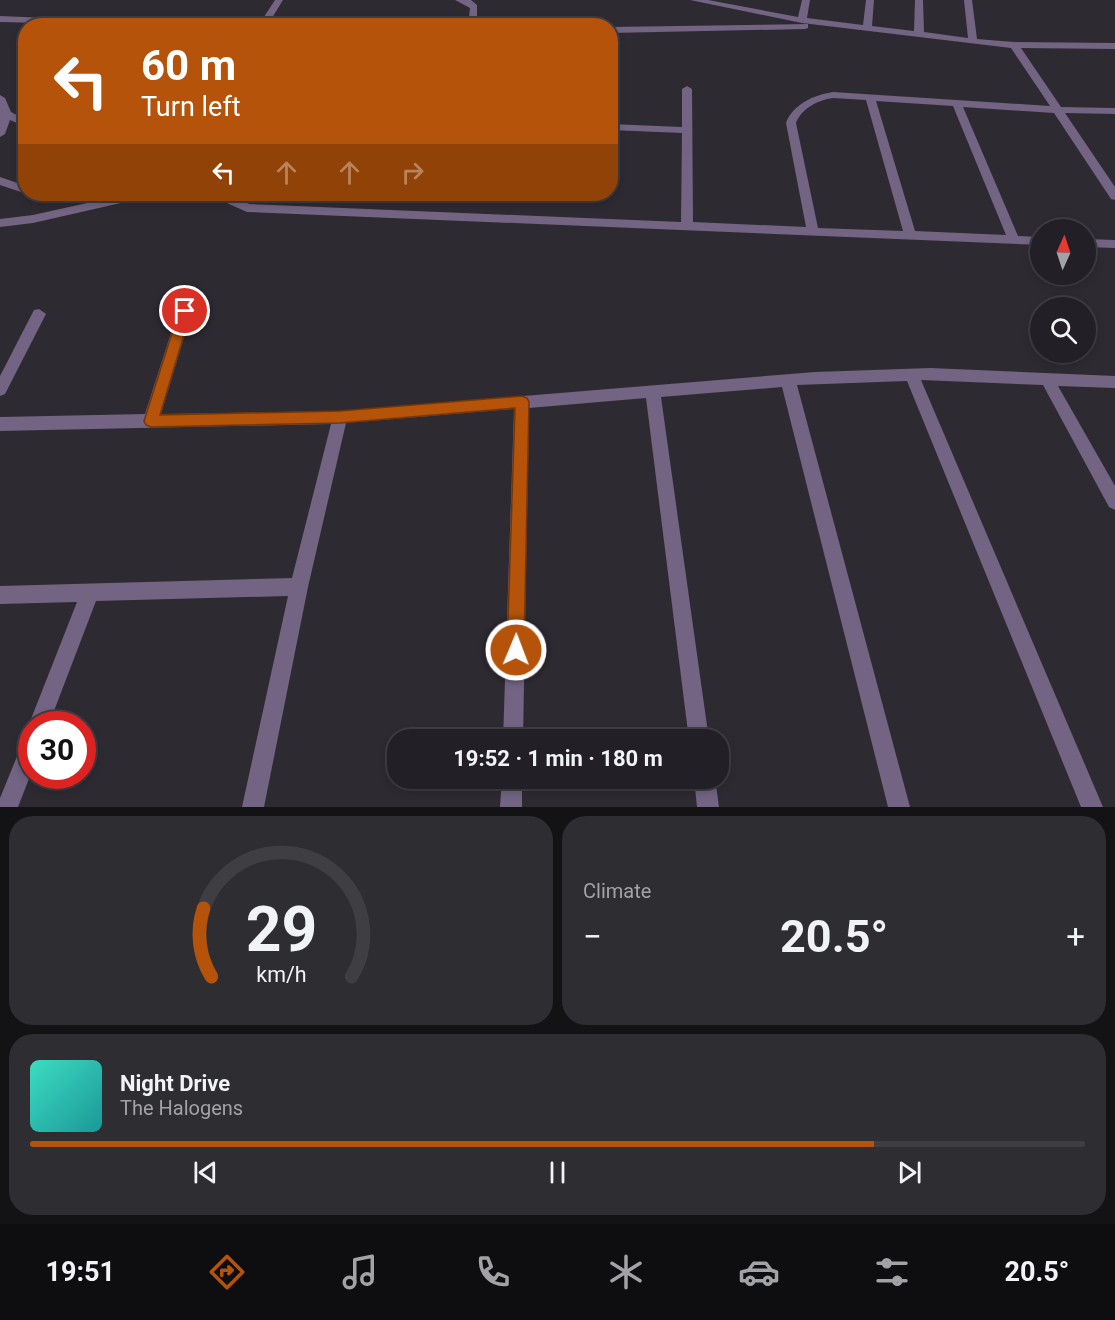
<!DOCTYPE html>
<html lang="en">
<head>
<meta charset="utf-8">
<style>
	:root { --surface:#222026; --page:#2e2d32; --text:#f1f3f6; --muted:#a2a3a7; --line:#3f3e43; --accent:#b45309 }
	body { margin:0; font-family:Roboto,sans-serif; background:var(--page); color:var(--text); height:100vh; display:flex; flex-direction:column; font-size:22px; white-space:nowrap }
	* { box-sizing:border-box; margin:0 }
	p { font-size:20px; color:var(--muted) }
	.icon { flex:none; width:33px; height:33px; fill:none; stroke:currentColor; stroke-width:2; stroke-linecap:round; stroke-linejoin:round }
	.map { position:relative; height:807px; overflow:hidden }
	.drawer { display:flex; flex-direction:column; gap:9px; padding:9px; background:#131215; flex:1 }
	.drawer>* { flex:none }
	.hud { position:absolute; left:18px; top:18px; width:600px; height:183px; border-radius:24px; box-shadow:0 3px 9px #0003,0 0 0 2px var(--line); background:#b45309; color:#fff; overflow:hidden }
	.needle { width:39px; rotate:3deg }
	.fabs { position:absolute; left:1030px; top:219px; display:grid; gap:12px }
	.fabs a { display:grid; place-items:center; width:66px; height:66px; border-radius:50%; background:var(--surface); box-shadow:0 3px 9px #0003,0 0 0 2px var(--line); font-size:30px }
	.speed { position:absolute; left:18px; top:711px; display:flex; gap:12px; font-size:30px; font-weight:700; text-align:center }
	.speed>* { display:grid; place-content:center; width:78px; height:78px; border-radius:50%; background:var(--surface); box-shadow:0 3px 9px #0003,0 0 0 2px var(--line); line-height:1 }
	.speed .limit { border:9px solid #d22; background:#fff; color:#111 }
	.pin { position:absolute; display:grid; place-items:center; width:51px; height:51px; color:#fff; margin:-26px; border:3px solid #fff; border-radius:50%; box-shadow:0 2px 6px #0007 }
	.me { position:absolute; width:66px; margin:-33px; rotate:1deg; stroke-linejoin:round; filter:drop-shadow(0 0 4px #0008) }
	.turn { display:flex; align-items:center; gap:21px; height:126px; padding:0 24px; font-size:27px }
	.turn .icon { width:78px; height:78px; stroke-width:2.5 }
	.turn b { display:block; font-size:42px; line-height:51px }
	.lanes { display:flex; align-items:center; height:57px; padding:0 24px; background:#0003; justify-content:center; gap:30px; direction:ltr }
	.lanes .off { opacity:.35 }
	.big { font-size:45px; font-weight:700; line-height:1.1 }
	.drawer .card { flex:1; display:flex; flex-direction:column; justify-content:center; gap:9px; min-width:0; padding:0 21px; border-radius:24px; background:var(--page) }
	.drawer .dial { align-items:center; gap:0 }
	.dial svg { height:156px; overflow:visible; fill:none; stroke:var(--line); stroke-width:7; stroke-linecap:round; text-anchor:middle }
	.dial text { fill:var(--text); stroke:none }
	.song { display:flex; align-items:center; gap:18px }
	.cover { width:72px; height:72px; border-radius:9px; background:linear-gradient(135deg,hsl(170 70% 55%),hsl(180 70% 35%)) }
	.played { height:6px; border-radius:3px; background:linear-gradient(90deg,var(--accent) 80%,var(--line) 80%) }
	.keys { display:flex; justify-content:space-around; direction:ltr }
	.heat { display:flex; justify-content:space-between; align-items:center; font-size:33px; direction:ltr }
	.drawer .tiles { flex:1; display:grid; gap:9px; grid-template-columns:1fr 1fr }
	.card:last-child { grid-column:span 2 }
	.trip { position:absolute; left:387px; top:729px; width:342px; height:60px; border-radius:24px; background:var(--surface); box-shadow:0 3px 9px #0003,0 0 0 2px var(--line); font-weight:700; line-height:60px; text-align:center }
	.dock { display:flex; height:96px; justify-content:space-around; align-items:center; background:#0e0d0f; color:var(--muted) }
	.dock .icon { width:42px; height:42px }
	.dock .current { color:var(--accent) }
	.dock b { font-size:27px; color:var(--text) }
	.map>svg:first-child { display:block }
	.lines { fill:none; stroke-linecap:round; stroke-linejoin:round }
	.minor { fill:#726482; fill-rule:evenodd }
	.route { fill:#b45309; stroke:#753606; stroke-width:1.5 }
</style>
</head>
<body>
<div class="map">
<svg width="1115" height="807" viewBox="0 0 1115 807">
	<rect width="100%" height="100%" fill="#2e2a32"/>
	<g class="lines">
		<!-- minor -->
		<g class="minor">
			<polygon points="275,0 283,0 267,26 258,26"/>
			<polygon points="455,0 471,0 477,5 477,26 468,26 470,8"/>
			<path d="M690,0H708L798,17L802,0H810L807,18L863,25L866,0H874L872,26L914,31L915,0H923L924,32L968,38L964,0H972L977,39L1014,42L1115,43V49L1021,48L1061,107L1115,108V114L1065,113L1115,187V200L1111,199L1054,113L963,107L1018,236L1041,237V245L247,212L218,199L134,200L33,223L0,227V219L33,215L101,200L51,198L45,194H112L113,197L128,194H227L249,204L681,222L682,133L610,130V124L682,127V89L687,86L692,89L693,222L806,227L786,123C793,104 814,95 833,92L1050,106L1011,48L802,23ZM833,98L866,100L903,231L818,228L796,123C802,108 818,100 833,98ZM876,101L953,106L1006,235L915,231Z"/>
			<polygon points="0,16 164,23 168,26 0,22"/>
			<polygon points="808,24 808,28 805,29 610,33 610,27"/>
			<polygon points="0,95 5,98 11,112 26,120 26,127 10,120 5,134 0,137"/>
			<polygon points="0,177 26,186 27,194 0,185"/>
			<polygon points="1086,239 1115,240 1115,248 1086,247"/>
			<polygon points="185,306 192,311 161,414 340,411 815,372 930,368 1115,376 1115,388 1058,386 1115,486 1115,510 1109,507 1043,385 921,380 1103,807 1081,807 907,381 797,385 910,807 888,807 782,387 661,397 709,740 689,740 646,398 529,408 523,740 503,740 514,409 346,423 308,587 264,807 242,807 288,596 96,601 49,724 32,724 32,730 29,724 77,602 0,604 0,586 292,578 331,424 0,431 0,417 145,414 178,311"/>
			<polygon points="39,309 46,314 5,394 0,396 0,376 34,310"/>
			<polygon points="32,734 32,771 18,807 0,807 0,798 25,737"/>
			<polygon points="502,778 522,778 522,807 500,807"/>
			<polygon points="694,778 715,778 719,807 697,807"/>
		</g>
	</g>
	<!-- route -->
	<polygon class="route" points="185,307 191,311 160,415 340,411 522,396 527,398 529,402 524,650 522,656 516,658 509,656 507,650 515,408 340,423 151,427 146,425 144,421 179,311"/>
</svg>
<div class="fabs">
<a><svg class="needle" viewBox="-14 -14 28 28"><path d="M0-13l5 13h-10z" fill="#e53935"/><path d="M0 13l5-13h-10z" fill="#a2a3a7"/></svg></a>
<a><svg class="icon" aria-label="search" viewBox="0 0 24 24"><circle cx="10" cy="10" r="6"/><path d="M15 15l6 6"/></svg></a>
</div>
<div class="speed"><div class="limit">30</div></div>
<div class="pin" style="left:185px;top:311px;background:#d93025"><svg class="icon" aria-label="arrive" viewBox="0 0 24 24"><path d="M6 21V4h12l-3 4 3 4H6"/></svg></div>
<svg class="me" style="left:516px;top:650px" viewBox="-20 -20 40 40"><circle r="17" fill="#b45309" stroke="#fff" stroke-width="3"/><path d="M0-11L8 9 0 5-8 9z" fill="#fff"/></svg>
<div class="trip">19:52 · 1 min · 180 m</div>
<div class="hud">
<div class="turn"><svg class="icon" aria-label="left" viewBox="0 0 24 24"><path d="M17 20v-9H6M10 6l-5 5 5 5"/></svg><div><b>60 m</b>Turn left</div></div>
<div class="lanes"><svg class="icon" aria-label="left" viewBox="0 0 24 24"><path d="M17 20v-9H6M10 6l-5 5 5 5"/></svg><svg class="icon off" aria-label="ahead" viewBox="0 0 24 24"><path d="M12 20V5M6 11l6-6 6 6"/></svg><svg class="icon off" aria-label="ahead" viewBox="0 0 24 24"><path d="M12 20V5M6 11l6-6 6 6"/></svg><svg class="icon off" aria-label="right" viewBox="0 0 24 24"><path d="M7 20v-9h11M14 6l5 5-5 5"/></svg></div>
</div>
</div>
<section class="drawer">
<div class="tiles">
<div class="card dial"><svg viewBox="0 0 100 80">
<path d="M14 69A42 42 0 1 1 86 69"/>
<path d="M14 69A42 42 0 0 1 10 34" stroke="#b45309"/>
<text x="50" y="56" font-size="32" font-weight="700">29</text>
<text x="50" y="72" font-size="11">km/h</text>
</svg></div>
<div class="card"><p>Climate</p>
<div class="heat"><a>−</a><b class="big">20.5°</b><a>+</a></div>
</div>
<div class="card">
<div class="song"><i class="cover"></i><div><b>Night Drive</b><p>The Halogens</p></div></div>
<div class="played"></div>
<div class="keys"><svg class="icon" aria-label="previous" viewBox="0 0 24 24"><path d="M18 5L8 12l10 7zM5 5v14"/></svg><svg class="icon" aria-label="pause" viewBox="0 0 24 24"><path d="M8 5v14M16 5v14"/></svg><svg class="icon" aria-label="next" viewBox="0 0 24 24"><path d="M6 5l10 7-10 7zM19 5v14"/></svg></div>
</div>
</div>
</section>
<nav class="dock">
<b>19:51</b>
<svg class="icon current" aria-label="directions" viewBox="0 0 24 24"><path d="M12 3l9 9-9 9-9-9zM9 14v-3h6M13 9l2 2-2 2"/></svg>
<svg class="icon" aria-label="music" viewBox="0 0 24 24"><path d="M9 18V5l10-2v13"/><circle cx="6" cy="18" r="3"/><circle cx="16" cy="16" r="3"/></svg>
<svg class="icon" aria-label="phone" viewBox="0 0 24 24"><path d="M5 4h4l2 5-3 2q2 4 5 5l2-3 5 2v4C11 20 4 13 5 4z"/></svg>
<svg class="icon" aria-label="climate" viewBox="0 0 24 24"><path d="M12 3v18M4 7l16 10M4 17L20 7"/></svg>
<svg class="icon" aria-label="car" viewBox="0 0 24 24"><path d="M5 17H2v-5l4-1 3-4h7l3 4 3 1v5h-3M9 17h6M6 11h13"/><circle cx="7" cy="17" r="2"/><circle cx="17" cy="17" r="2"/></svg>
<svg class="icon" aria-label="filters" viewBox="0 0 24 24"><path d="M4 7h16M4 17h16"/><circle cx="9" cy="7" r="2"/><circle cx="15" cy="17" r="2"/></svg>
<b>20.5°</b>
</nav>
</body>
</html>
